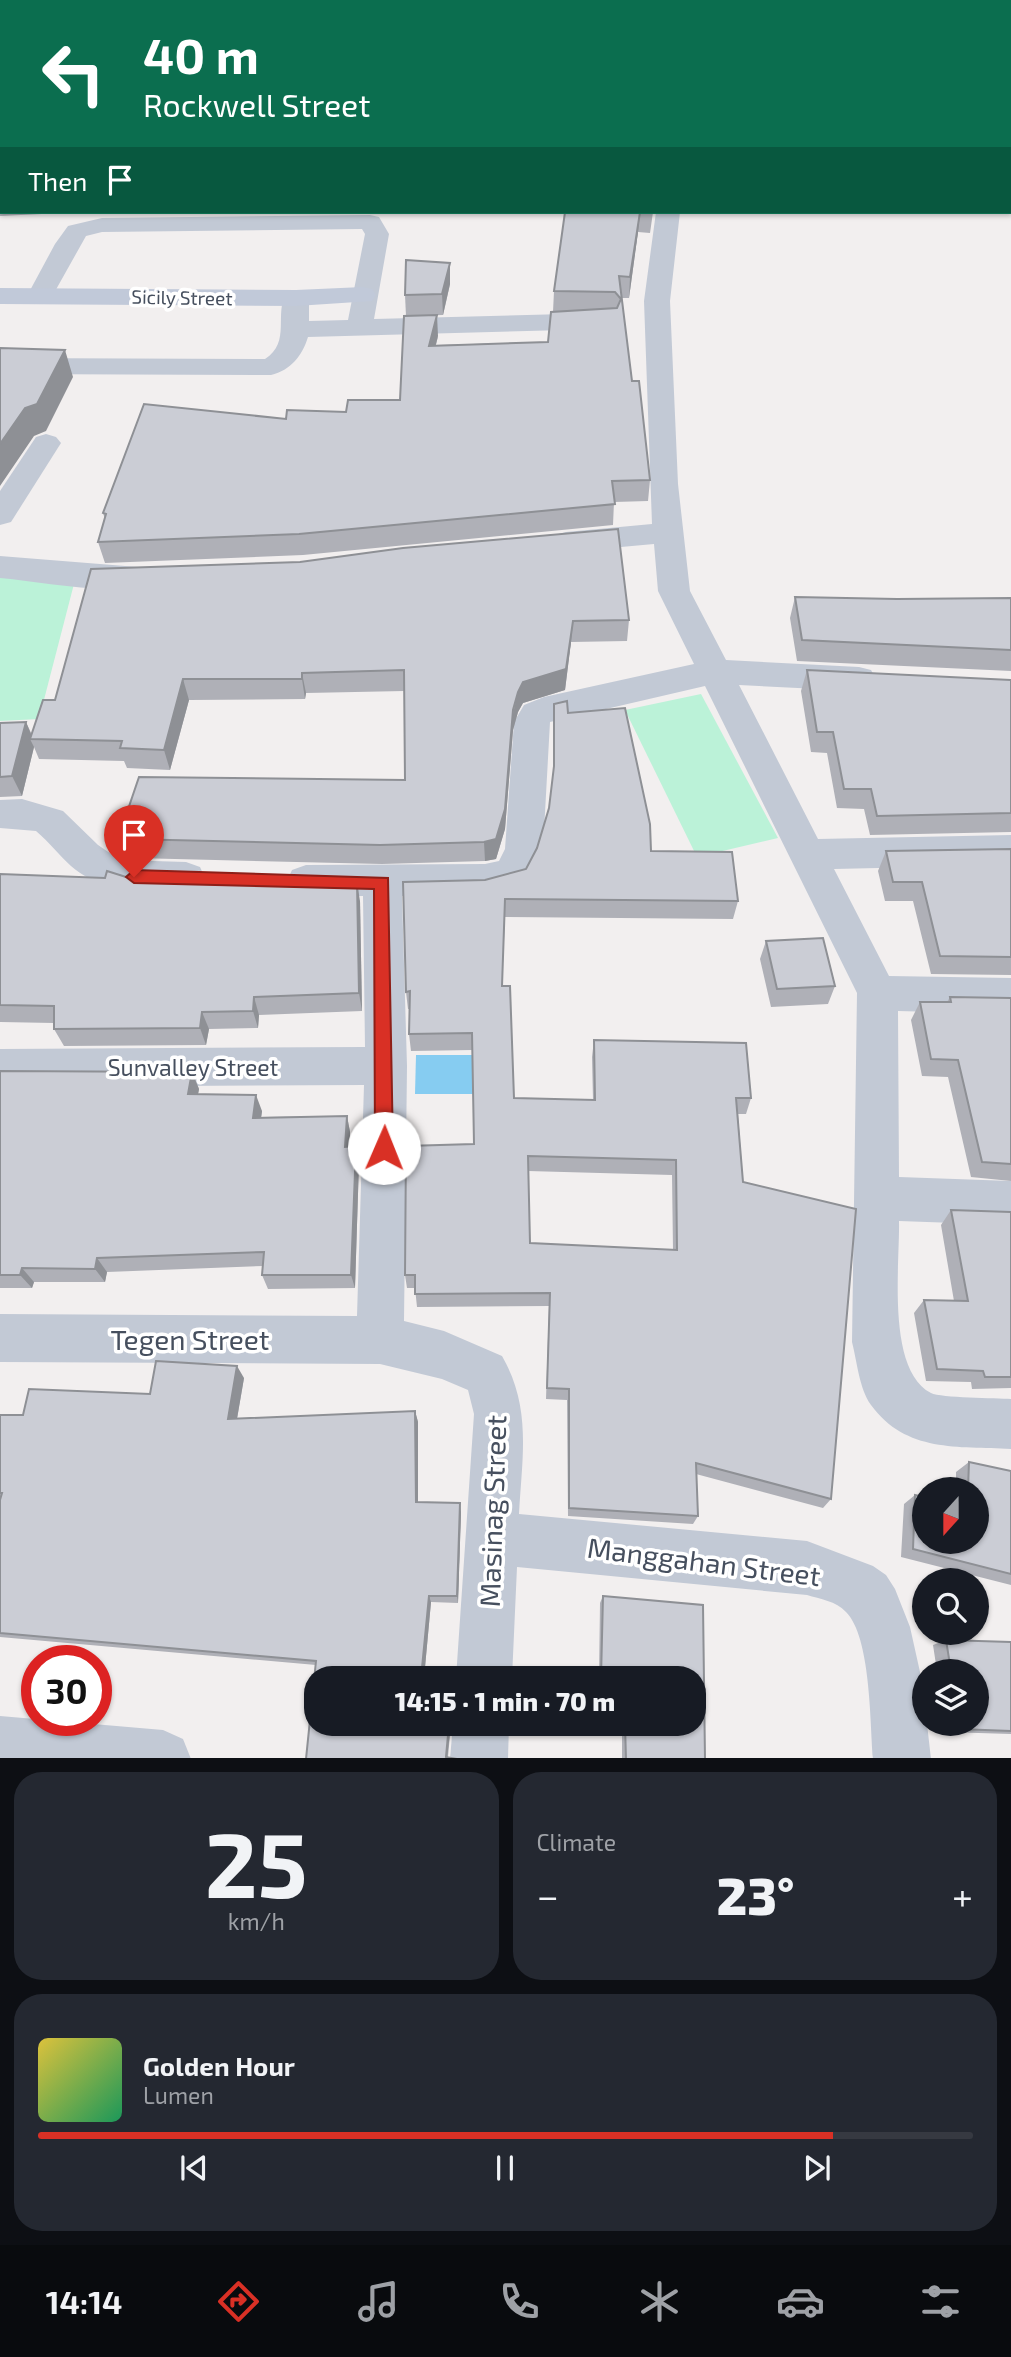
<!DOCTYPE html>
<html lang="en">
<head>
<meta charset="utf-8">
<style>
	:root { --surface:#171b24; --page:#242831; --text:#f1f3f6; --muted:#9ea1a6; --line:#363941; --accent:#d93025 }
	body { margin:0; font-family:"Exo 2",sans-serif; background:var(--page); color:var(--text); height:100vh; display:flex; flex-direction:column; font-size:26px; white-space:nowrap }
	* { box-sizing:border-box; margin:0 }
	p { font-size:23px; color:var(--muted) }
	.icon { flex:none; width:38px; height:38px; fill:none; stroke:currentColor; stroke-width:2; stroke-linecap:round; stroke-linejoin:round }
	.map { position:relative; height:1758px; overflow:hidden }
	.panel { display:flex; flex-direction:column; gap:14px; padding:14px; background:#0d0f14; flex:1 }
	.panel>* { flex:none }
	.top-card { position:absolute; left:0px; top:0px; width:1012px; height:214px; box-shadow:0 2px 5px #0004; background:#0b6e4f; color:#fff; overflow:hidden }
	.needle { width:46px; rotate:201deg }
	.fabs { position:absolute; left:912px; top:1477px; display:grid; gap:14px }
	.fabs a { display:grid; place-items:center; width:77px; height:77px; border-radius:50%; background:var(--surface); box-shadow:0 2px 5px #0004; font-size:35px }
	.speed { position:absolute; left:21px; top:1645px; display:flex; gap:14px; font-size:35px; font-weight:700; text-align:center }
	.speed>* { display:grid; place-content:center; width:91px; height:91px; border-radius:50%; background:var(--surface); box-shadow:0 2px 5px #0004; line-height:1 }
	.speed .limit { border:10px solid #d22; background:#fff; color:#111 }
	.pin { position:absolute; display:grid; place-items:center; width:60px; height:60px; color:#fff; margin:-72px -30px; border-radius:50% 50% 50% 0; rotate:-45deg; box-shadow:0 0 7px #0007 }
	.pin .icon { rotate:45deg }
	.me { position:absolute; width:77px; margin:-38px; rotate:1deg; stroke-linejoin:round; filter:drop-shadow(0 0 5px #0008) }
	.turn { display:flex; align-items:center; gap:24px; height:147px; padding:0 28px; font-size:32px }
	.turn .icon { width:91px; height:91px; stroke-width:2.5 }
	.turn b { display:block; font-size:49px; line-height:60px }
	.then { display:flex; align-items:center; height:66px; padding:0 28px; background:#0003; gap:14px; font-size:26px }
	.big { font-size:52px; font-weight:800; line-height:1.1 }
	.panel .tile { flex:1; display:flex; flex-direction:column; justify-content:center; gap:10px; min-width:0; padding:0 24px; border-radius:28px; background:var(--page) }
	.panel .dial { align-items:center; gap:0 }
	.dial b { font-size:91px; line-height:1 }
	.song { display:flex; align-items:center; gap:21px }
	.cover { width:84px; height:84px; border-radius:10px; background:linear-gradient(135deg,hsl(50 70% 55%),hsl(150 70% 35%)) }
	.played { height:7px; border-radius:4px; background:linear-gradient(90deg,var(--accent) 85%,var(--line) 85%) }
	.keys { display:flex; justify-content:space-around; direction:ltr }
	.heat { display:flex; justify-content:space-between; align-items:center; font-size:38px; direction:ltr }
	.panel .tiles { flex:1; display:grid; gap:14px; grid-template-columns:1fr 1fr }
	.tile:last-child { grid-column:span 2 }
	.trip { position:absolute; left:304px; top:1666px; width:402px; height:70px; border-radius:28px; background:var(--surface); box-shadow:0 2px 5px #0004; font-weight:800; line-height:70px; text-align:center }
	.tabs { display:flex; height:112px; justify-content:space-around; align-items:center; background:#090b0e; color:var(--muted) }
	.tabs .icon { width:49px; height:49px }
	.tabs .on { color:var(--accent) }
	.tabs b { font-size:32px; color:var(--text) }
	.map>svg:first-child { display:block }
	.green { fill:#bbf2d8 }
	.water { fill:#86ccf1 }
	.lines { fill:none; stroke-linecap:round; stroke-linejoin:round }
	.street { fill:#c2c9d5; fill-rule:evenodd }
	.secondary { fill:#c1c9d9; fill-rule:evenodd }
	.wall { fill:#afb0b7; fill-rule:evenodd }
	.shaded-wall { fill:#8e9095 }
	.building { fill:#cbcdd5; stroke:#8e9095; stroke-width:2; fill-rule:evenodd }
	.route { fill:#d93025; stroke:#8d1f18; stroke-width:2 }
	.labels { text-anchor:middle; dominant-baseline:central; stroke-width:7; stroke-linejoin:round; paint-order:stroke }
	.far-street-label { font-size:19px; fill:#464f5e; stroke:#fff }
	.street-label { font-size:23px; fill:#464f5e; stroke:#fff }
	.near-street-label { font-size:28px; fill:#464f5e; stroke:#fff }
</style>
</head>
<body>
<div class="map">
<svg width="1011" height="1759" viewBox="0 0 1011 1759">
	<rect width="100%" height="100%" fill="#f2efef"/>
	<!-- green -->
	<g class="green">
		<polygon points="0,560 75,580 39,719 0,721"/>
		<polygon points="701,694 778,838 697,857 625,710"/>
	</g>
	<!-- water -->
	<polygon class="water" points="416,1055 493,1055 493,1094 415,1094"/>
	<g class="lines">
		<!-- street -->
		<g class="street">
			<polygon points="218,0 238,0 217,2"/>
			<polygon points="2,114 2,130 0,131 0,115"/>
			<path d="M656,212H680L670,301L678,484L690,591L726,660L859,667L871,670L876,679L871,688L859,691L739,685L818,839L1011,835V865L834,869L889,976L1011,978V1014L898,1011L899,1177L1011,1181V1225L899,1221C900,1265 886,1369 931,1393C941,1398 996,1398 1011,1399V1449C958,1446 906,1453 871,1405C859,1388 857,1361 852,1342L857,993L705,686L550,722L543,849L539,862L525,885L485,896H402L407,1066L404,1321L444,1331L502,1356C532,1408 522,1457 519,1514L807,1541L873,1566L886,1575L895,1589L910,1627L920,1672L924,1724H927L931,1759H873C870,1723 871,1637 846,1612C836,1601 820,1599 807,1595L517,1567L512,1678H456L474,1414L468,1390L442,1379L380,1364L0,1362V1314L357,1316L364,1085L0,1087V1049L365,1047L363,896L306,897L292,892L287,881L292,870L306,865L485,864L499,861L505,849L514,722L524,705L544,697L694,664L658,591L654,544L566,552L555,549L550,542L555,535L566,532L652,524L644,301Z"/>
			<path d="M370,215L379,217L389,234L374,319L603,313L612,315L616,321L612,327L603,329L308,337C302,356 291,370 271,375L0,374V358L265,359C292,342 273,313 287,292H305L309,298V321L348,320L365,234L362,229L102,232L86,236L49,302H31L27,296L55,244L68,226L102,218Z"/>
			<polygon points="46,434 56,437 61,443 11,522 0,525 0,491 36,437"/>
			<path d="M0,556L150,568L155,576L150,584C104,596 47,582 0,578Z"/>
			<path d="M22,799L63,811L98,845L120,860L186,862L200,867L205,878L200,889C160,902 103,894 71,866C59,855 49,842 36,831L0,828V800Z"/>
			<polygon points="0,1716 163,1730 183,1739 191,1759 0,1759"/>
			<polygon points="453,1724 509,1724 508,1759 450,1759"/>
		</g>
		<!-- secondary -->
		<g class="secondary">
			<rect x="0" y="14" width="2" height="12"/>
			<rect x="0" y="59" width="2" height="12"/>
			<polygon points="363,287 372,289 376,295 372,301 296,306 0,304 0,288 296,290"/>
		</g>
	</g>
	<!-- wall -->
	<g class="wall">
		<polygon points="538,0 1011,0 1011,172 1010,172 1010,2 538,2"/>
		<polygon points="2,121 2,212 83,212 0,216 0,126"/>
		<polygon points="565,212 653,212 650,233 638,232 629,298 622,298 632,381 650,480 648,501 614,502 613,525 303,555 105,563 98,542 105,519 103,513 286,419 346,412 400,400 438,336 436,345 548,342 553,312 554,291"/>
		<polygon points="450,263 450,284 443,315 406,316 405,295"/>
		<polygon points="91,569 629,620 627,641 571,642 565,690 523,703 518,712 513,730 505,829 496,859 485,861 382,864 134,858 126,856 119,836 405,780 404,691 306,693 305,699 189,700 170,770 127,768 124,761 39,759 34,747 22,796 0,797 0,723 26,722 32,735 55,700"/>
		<polygon points="795,597 897,599 1011,598 1011,671 797,661 790,618"/>
		<polygon points="807,670 1011,680 1011,832 870,835 864,809 837,808 827,753 811,752 801,691"/>
		<path d="M554,704L568,713L651,851L738,901L733,919L505,917L502,986L514,1098L593,1100L592,1057L594,1040L751,1098L746,1114H738L743,1182L831,1499L823,1508L696,1474L698,1516L693,1524L568,1516L567,1400L546,1399L549,1306L417,1307L415,1288H407L405,1275L474,1144L472,1050L411,1051L409,1034L410,1009H408L406,992L485,880L526,869L537,848L549,808L553,773ZM528,1171L672,1175L673,1250L530,1243Z"/>
		<polygon points="1011,849 1011,975 931,974 913,901 885,901 878,871 886,851"/>
		<polygon points="0,874 105,878 126,877 360,901 362,1011 259,1015 258,1028 209,1029 206,1045 64,1046 54,1029 54,1023 0,1022"/>
		<polygon points="766,941 835,986 828,1004 771,1007 760,959"/>
		<polygon points="950,997 1011,998 1011,1181 971,1177 948,1077 922,1076 911,1020 920,1002 947,1002"/>
		<polygon points="0,1071 192,1072 199,1089 198,1094 262,1111 261,1117 347,1116 350,1132 350,1146 356,1146 359,1162 355,1288 268,1289 262,1275 263,1266 107,1272 105,1282 34,1282 32,1288 0,1288"/>
		<polygon points="951,1210 1011,1212 1011,1388 972,1389 971,1382 926,1381 914,1313 924,1300 954,1301 941,1225"/>
		<polygon points="244,1378 237,1419 415,1411 418,1422 418,1502 461,1512 458,1603 431,1602 424,1678 317,1678 317,1724 451,1724 448,1757 306,1759 316,1665 0,1637 0,1415 23,1415"/>
		<polygon points="969,1462 1011,1471 1011,1585 901,1557 904,1504 915,1495 976,1542 976,1489 956,1489 956,1472"/>
		<polygon points="603,1596 703,1605 705,1759 622,1759 622,1724 695,1724 695,1678 599,1678 600,1603"/>
		<polygon points="946,1640 1011,1642 1011,1734 946,1732 945,1724 976,1724 976,1671 937,1671 933,1645"/>
	</g>
	<!-- shaded-wall -->
	<g class="shaded-wall">
		<polygon points="640,212 638,232 629,298 630,277"/>
		<polygon points="450,263 450,284 443,315 442,294"/>
		<polygon points="437,315 438,336 430,367 429,346"/>
		<polygon points="65,350 73,377 46,431 34,436 0,486 0,444"/>
		<polygon points="573,621 571,642 565,690 523,703 518,712 513,730 505,829 496,859 485,861 484,842 518,692 523,682"/>
		<polygon points="302,673 306,693 305,699 302,679"/>
		<polygon points="183,679 189,700 170,770 164,750"/>
		<polygon points="26,722 33,739 30,739 34,747 22,796 12,776"/>
		<polygon points="357,882 360,901 362,1011 359,993"/>
		<polygon points="254,997 259,1015 258,1028 253,1011"/>
		<polygon points="202,1012 209,1029 206,1045 200,1028"/>
		<polygon points="192,1072 199,1089 195,1110 188,1094"/>
		<polygon points="256,1095 262,1111 259,1134 253,1118"/>
		<polygon points="347,1116 350,1132 349,1162 345,1147"/>
		<polygon points="356,1146 359,1162 355,1288 351,1275"/>
		<polygon points="97,1258 107,1272 105,1282 95,1269"/>
		<polygon points="22,1268 34,1282 32,1288 20,1275"/>
		<polygon points="237,1366 244,1378 235,1430 228,1419"/>
		<polygon points="415,1411 418,1422 418,1511 416,1502"/>
		<polygon points="460,1503 461,1512 458,1603 457,1596"/>
		<polygon points="429,1596 431,1602 424,1678 421,1678"/>
		<polygon points="449,1724 451,1724 447,1759 446,1757"/>
	</g>
	<!-- building -->
	<g class="building">
		<polygon points="41,0 204,0 207,2 40,2"/>
		<polygon points="246,0 408,0 407,2 245,2"/>
		<polygon points="581,0 1011,0 1011,152 1010,152 1010,2 581,2"/>
		<polygon points="2,121 2,197 0,197 0,126"/>
		<polygon points="565,212 652,212 652,213 640,212 630,277 619,276 632,381 639,381 650,480 612,481 615,504 299,534 98,542 106,514 103,513 144,404 286,419 287,410 346,412 348,400 400,400 404,316 437,315 429,346 548,342 551,312 617,308 621,299 615,292 554,291"/>
		<polygon points="406,260 450,263 442,294 405,295"/>
		<polygon points="0,348 65,350 37,404 25,408 0,444"/>
		<polygon points="618,529 629,620 573,621 566,669 523,682 518,692 513,710 505,809 496,839 484,842 380,845 127,839 119,836 139,777 405,780 404,670 302,673 302,679 183,679 164,750 120,748 122,741 30,739 43,700 55,700 91,569 300,562 403,548"/>
		<polygon points="795,597 897,599 1011,598 1011,650 802,640"/>
		<polygon points="807,670 1011,680 1011,813 877,816 871,789 844,789 833,732 817,732"/>
		<path d="M567,701L568,713L625,708L650,824L651,851L732,852L738,901L505,899L502,986H510L514,1098L595,1100L594,1040L746,1043L751,1098H736L743,1182L856,1209L831,1499L696,1463L698,1516L569,1508V1389L547,1388L550,1293L415,1294V1275H405L406,1146L474,1144L472,1033L409,1034L410,991L406,992L403,882L485,880L526,869L537,848L549,808L554,766V704ZM528,1156L676,1160L677,1250L530,1243Z"/>
		<polygon points="26,722 12,776 0,777 0,723"/>
		<polygon points="1011,849 1011,957 940,956 922,882 893,882 886,851"/>
		<polygon points="107,871 126,877 357,882 359,993 254,997 253,1011 202,1012 200,1028 54,1029 54,1006 0,1005 0,874 105,878"/>
		<polygon points="823,938 835,986 777,989 766,941"/>
		<polygon points="950,997 1011,998 1011,1164 982,1162 958,1060 931,1059 920,1002 951,1002"/>
		<polygon points="0,1071 192,1072 188,1094 256,1095 253,1118 347,1116 345,1147 356,1146 351,1275 262,1275 264,1252 97,1258 95,1269 22,1268 20,1275 0,1275"/>
		<polygon points="951,1210 1011,1212 1011,1377 985,1377 983,1371 937,1369 924,1300 968,1301"/>
		<polygon points="156,1361 237,1366 228,1419 415,1411 416,1502 460,1503 457,1596 429,1596 421,1678 317,1678 317,1724 449,1724 446,1757 457,1759 306,1759 316,1661 0,1633 0,1500 2,1493 0,1493 0,1415 23,1415 29,1389 150,1394"/>
		<polygon points="969,1462 1011,1471 1011,1574 913,1549 915,1495 924,1497 924,1542 976,1542 976,1489 968,1489"/>
		<polygon points="603,1596 703,1605 705,1759 626,1759 625,1724 695,1724 695,1678 601,1678"/>
		<polygon points="946,1640 1011,1642 1011,1731 959,1729 958,1724 976,1724 976,1671 951,1671"/>
	</g>
	<!-- route -->
	<polygon class="route" points="134,870 388,878 393,1148 391,1154 384,1157 378,1154 375,1148 374,889 134,883 126,877"/>
	<g class="labels">
		<!-- far-street labels -->
		<g class="far-street-label">
			<text transform="translate(182 297) rotate(1)">Sicily Street</text>
		</g>
		<!-- street labels -->
		<g class="street-label">
			<text x="193" y="1067">Sunvalley Street</text>
		</g>
		<!-- near-street labels -->
		<g class="near-street-label">
			<text x="190" y="1339">Tegen Street</text>
			<text transform="translate(492 1511) rotate(-88)">Masinag Street</text>
			<text transform="translate(704 1561) rotate(7)">Manggahan Street</text>
		</g>
	</g>
</svg>
<div class="fabs">
<a><svg class="needle" viewBox="-14 -14 28 28"><path d="M0-13l5 13h-10z" fill="#e53935"/><path d="M0 13l5-13h-10z" fill="#9ea1a6"/></svg></a>
<a><svg class="icon" aria-label="search" viewBox="0 0 24 24"><circle cx="10" cy="10" r="6"/><path d="M15 15l6 6"/></svg></a>
<a><svg class="icon" aria-label="layers" viewBox="0 0 24 24"><path d="M12 4l9 5-9 5-9-5zM3 14l9 5 9-5"/></svg></a>
</div>
<div class="speed"><div class="limit">30</div></div>
<div class="pin" style="left:134px;top:877px;background:#d93025"><svg class="icon" aria-label="arrive" viewBox="0 0 24 24"><path d="M6 21V4h12l-3 4 3 4H6"/></svg></div>
<svg class="me" style="left:384px;top:1148px" viewBox="-20 -20 40 40"><circle r="19" fill="#fff"/><path d="M0-13L10 11 0 6-10 11z" fill="#d93025"/></svg>
<div class="trip">14:15 · 1 min · 70 m</div>
<div class="top-card">
<div class="turn"><svg class="icon" aria-label="left" viewBox="0 0 24 24"><path d="M17 20v-9H6M10 6l-5 5 5 5"/></svg><div><b>40 m</b>Rockwell Street</div></div>
<div class="then">Then<svg class="icon" aria-label="arrive" viewBox="0 0 24 24"><path d="M6 21V4h12l-3 4 3 4H6"/></svg></div>
</div>
</div>
<section class="panel">
<div class="tiles">
<div class="tile dial"><b>25</b><p>km/h</p></div>
<div class="tile"><p>Climate</p>
<div class="heat"><a>−</a><b class="big">23°</b><a>+</a></div>
</div>
<div class="tile">
<div class="song"><i class="cover"></i><div><b>Golden Hour</b><p>Lumen</p></div></div>
<div class="played"></div>
<div class="keys"><svg class="icon" aria-label="previous" viewBox="0 0 24 24"><path d="M18 5L8 12l10 7zM5 5v14"/></svg><svg class="icon" aria-label="pause" viewBox="0 0 24 24"><path d="M8 5v14M16 5v14"/></svg><svg class="icon" aria-label="next" viewBox="0 0 24 24"><path d="M6 5l10 7-10 7zM19 5v14"/></svg></div>
</div>
</div>
</section>
<nav class="tabs">
<b>14:14</b>
<svg class="icon on" aria-label="directions" viewBox="0 0 24 24"><path d="M12 3l9 9-9 9-9-9zM9 14v-3h6M13 9l2 2-2 2"/></svg>
<svg class="icon" aria-label="music" viewBox="0 0 24 24"><path d="M9 18V5l10-2v13"/><circle cx="6" cy="18" r="3"/><circle cx="16" cy="16" r="3"/></svg>
<svg class="icon" aria-label="phone" viewBox="0 0 24 24"><path d="M5 4h4l2 5-3 2q2 4 5 5l2-3 5 2v4C11 20 4 13 5 4z"/></svg>
<svg class="icon" aria-label="climate" viewBox="0 0 24 24"><path d="M12 3v18M4 7l16 10M4 17L20 7"/></svg>
<svg class="icon" aria-label="car" viewBox="0 0 24 24"><path d="M5 17H2v-5l4-1 3-4h7l3 4 3 1v5h-3M9 17h6M6 11h13"/><circle cx="7" cy="17" r="2"/><circle cx="17" cy="17" r="2"/></svg>
<svg class="icon" aria-label="filters" viewBox="0 0 24 24"><path d="M4 7h16M4 17h16"/><circle cx="9" cy="7" r="2"/><circle cx="15" cy="17" r="2"/></svg>
</nav>
</body>
</html>
